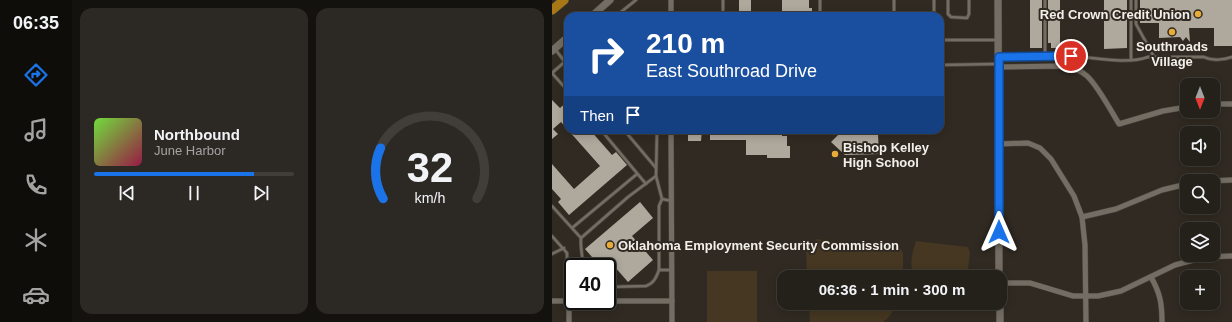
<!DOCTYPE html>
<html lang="en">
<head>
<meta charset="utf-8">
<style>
	:root { --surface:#24201a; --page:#2c2823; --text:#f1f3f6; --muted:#a3a3a2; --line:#413e39; --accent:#1a73e8 }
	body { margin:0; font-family:Arial,sans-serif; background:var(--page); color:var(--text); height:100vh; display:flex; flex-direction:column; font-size:15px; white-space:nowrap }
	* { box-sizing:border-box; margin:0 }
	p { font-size:13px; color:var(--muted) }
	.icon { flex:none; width:22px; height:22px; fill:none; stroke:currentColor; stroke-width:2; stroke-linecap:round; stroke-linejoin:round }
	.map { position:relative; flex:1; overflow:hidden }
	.side { display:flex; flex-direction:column; gap:8px; padding:8px; background:#14120e; width:480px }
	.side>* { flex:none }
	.guide { position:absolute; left:12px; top:12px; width:380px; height:122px; border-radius:12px; box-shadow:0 2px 10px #0003,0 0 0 1px var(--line); background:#1a4fa0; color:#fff; overflow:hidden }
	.needle { width:26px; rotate:180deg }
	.fabs { position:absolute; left:628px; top:78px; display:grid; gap:8px }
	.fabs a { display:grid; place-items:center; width:40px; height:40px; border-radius:8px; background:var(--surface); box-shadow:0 2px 10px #0003,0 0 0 1px var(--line); font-size:20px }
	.speed { position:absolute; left:12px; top:258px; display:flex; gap:8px; font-size:20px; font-weight:700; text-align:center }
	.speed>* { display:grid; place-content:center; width:52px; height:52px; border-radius:50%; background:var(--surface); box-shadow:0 2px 10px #0003,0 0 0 1px var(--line); line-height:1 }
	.speed .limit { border:2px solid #111; border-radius:6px; background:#fff; color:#111 }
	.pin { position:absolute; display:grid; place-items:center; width:34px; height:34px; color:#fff; margin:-17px; border:2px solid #fff; border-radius:50%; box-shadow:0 1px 4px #0007 }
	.me { position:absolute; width:44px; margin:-22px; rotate:0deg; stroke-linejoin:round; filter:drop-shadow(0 0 3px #0008) }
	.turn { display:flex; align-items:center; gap:14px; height:84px; padding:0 16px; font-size:18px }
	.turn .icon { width:52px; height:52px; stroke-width:2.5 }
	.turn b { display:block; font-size:28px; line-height:34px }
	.then { display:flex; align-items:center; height:38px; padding:0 16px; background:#0003; gap:8px; font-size:15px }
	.side .card { flex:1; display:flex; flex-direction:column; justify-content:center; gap:6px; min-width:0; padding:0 14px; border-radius:12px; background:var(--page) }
	.side .dial { align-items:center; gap:0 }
	.dial svg { height:104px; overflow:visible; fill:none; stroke:var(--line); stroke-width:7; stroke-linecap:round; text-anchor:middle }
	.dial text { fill:var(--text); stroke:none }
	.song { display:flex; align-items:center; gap:12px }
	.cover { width:48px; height:48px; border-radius:6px; background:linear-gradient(135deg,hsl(100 70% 55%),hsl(340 70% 35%)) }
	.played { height:4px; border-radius:2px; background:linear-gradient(90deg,var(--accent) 80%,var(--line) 80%) }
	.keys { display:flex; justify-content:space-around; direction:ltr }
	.side .tiles { flex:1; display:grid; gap:8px; grid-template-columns:repeat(2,1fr) }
	.trip { position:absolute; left:225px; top:270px; width:230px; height:40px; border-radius:12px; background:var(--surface); box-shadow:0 2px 10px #0003,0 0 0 1px var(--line); font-weight:600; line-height:40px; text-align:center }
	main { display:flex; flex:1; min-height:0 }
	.tabs { display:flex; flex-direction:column; width:72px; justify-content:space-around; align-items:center; background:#0e0d0a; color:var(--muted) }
	.tabs .icon { width:28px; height:28px }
	.tabs .selected { color:var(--accent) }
	.tabs b { font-size:18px; color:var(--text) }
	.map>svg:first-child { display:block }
	.green { fill:#453721 }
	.building { fill:#afa89d }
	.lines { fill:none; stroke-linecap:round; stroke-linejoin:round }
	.lane-casing { stroke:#4d4840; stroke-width:4 }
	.street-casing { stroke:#4d4840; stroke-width:6 }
	.secondary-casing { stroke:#4d4840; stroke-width:8 }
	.highway-casing { stroke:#4d4840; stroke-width:10 }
	.lane { stroke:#736d63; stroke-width:2.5 }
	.street { stroke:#736d63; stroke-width:5 }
	.secondary { stroke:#736d63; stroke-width:7 }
	.highway { stroke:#a77815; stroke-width:9 }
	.route-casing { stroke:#114b97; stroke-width:10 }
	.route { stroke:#1a73e8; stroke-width:7 }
	.poi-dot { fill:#e8ab37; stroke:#302a22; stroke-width:1.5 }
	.labels { text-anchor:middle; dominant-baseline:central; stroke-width:4; stroke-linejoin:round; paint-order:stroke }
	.poi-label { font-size:13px; font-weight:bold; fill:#f3efe9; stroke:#302a22; text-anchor:start }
</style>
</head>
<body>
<main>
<nav class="tabs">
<b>06:35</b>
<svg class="icon selected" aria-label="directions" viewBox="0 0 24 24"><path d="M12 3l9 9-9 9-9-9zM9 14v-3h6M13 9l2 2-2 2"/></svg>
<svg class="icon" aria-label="music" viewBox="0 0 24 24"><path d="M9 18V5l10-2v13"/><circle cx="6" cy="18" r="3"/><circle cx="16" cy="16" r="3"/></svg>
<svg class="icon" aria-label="phone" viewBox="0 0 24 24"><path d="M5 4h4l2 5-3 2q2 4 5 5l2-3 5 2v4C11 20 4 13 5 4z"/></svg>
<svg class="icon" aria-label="climate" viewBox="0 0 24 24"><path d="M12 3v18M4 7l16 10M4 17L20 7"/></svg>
<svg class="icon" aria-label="car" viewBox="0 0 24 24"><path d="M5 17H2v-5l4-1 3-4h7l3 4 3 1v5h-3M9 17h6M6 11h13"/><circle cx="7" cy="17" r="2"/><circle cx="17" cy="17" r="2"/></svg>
</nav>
<section class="side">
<div class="tiles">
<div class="card">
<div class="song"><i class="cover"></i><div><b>Northbound</b><p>June Harbor</p></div></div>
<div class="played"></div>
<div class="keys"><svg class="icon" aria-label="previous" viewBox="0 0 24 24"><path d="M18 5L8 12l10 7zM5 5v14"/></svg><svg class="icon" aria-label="pause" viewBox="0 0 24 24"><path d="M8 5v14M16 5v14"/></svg><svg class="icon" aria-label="next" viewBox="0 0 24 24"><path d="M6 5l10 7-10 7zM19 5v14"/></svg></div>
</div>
<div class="card dial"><svg viewBox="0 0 100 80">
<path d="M14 69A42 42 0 1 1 86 69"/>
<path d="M14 69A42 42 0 0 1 12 30" stroke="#1a73e8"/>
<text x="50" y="56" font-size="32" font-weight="700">32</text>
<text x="50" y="72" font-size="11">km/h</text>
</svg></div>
</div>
</section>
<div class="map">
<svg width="680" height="322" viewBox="0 0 680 322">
	<rect width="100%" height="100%" fill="#302a22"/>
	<!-- green -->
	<g class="green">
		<polygon points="265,239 278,241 346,244 351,253 351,277 255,277 254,250"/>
		<path d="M364,241L416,247L418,253L415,277H362C357,266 360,252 364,241Z"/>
		<rect x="155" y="271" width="50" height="51"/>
		<polygon points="257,303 347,303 336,318 331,322 258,322"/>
		<polygon points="387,303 412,303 411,309 402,309"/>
	</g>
	<!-- building -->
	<g class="building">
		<rect x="187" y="0" width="12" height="16"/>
		<polygon points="230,0 257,0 257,8 260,8 260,16 230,16"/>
		<rect x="478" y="0" width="12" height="48"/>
		<polygon points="496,0 508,0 508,48 499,48 499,43 496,43"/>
		<polygon points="552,0 575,0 575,48 552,49"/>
		<polygon points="588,0 680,0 680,46 662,46 662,28 637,28 638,42 634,37 631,41 628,37 607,38 607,23 588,23"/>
		<polygon points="0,100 8,108 16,101 16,130 38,130 60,155 64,152 75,165 17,215 6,202 9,199 0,189 0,164 22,189 48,166 9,122 1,129 6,134 0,139"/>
		<polygon points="136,130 150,130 149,141 136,141"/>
		<polygon points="158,130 230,130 230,136 235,136 235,146 238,146 238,158 215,158 215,155 194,155 194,140 158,140"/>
		<polygon points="295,130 298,130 302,134 326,134 327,154 293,155 279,142 289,132 291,134"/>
		<polygon points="88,202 101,218 80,236 101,260 76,282 55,258 47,265 33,249"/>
	</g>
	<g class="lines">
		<defs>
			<g id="lane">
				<polyline points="171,0 171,10"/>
				<polyline points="268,0 268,16"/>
				<polyline points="342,0 342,16"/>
				<polyline points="396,0 396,14 399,17 415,18 417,14 417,0"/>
				<polyline points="493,0 493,57"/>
				<polyline points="579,0 579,60"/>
				<polyline points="584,0 584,24 602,57"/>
				<polyline points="64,16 84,0"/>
				<polyline points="382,16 382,0"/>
				<polyline points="388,40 445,40"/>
				<polyline points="3,49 16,66"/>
				<path d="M447,57C471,57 495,56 519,56C541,57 575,65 596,57H652C660,61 672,60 680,57"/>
				<polyline points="388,65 444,64"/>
				<polyline points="0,73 16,91"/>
				<polyline points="0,73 16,59"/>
				<polyline points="49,130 94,184"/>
				<polyline points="72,130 104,168"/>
				<polyline points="104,176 110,199 120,201"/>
				<polyline points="110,199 107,206 107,270 120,270"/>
				<polyline points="0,206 29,238 76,197 104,176 105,130"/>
				<polyline points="20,228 85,174"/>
				<polyline points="0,236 15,253 15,298 17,301"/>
				<path d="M29,238C28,249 31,256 31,267"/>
				<polyline points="0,254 12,248"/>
				<path d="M55,287L94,286C102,283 104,278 107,270"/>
			</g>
			<g id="street">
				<polyline points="119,0 119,16"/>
				<path d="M447,67L512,66C521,68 529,70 535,76C546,86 559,111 567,124L611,111L635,107"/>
				<polyline points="661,104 680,104"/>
				<polyline points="119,130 120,322"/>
				<polyline points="447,144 476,143 488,148 499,159 522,196 530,217 533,245 534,322"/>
				<polyline points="657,181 680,180"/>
				<polyline points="530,217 564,209 610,190 635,184"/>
				<path d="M599,277C608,293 610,303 610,322"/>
				<polyline points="448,283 478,283 521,296 546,296 569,291 623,265 653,257 680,256"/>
				<polyline points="0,301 120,301"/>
				<polyline points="17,302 17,322"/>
			</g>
			<g id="secondary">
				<polyline points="446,0 447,277"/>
				<polyline points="40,16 58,0"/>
				<polyline points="0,51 16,37"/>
				<polyline points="448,303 448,322"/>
			</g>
			<polyline id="highway" points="0,10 12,0"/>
		</defs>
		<!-- lane casing -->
		<use href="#lane" class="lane-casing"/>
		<!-- street casing -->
		<use href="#street" class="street-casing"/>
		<!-- secondary casing -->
		<use href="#secondary" class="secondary-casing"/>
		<!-- highway casing -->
		<use href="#highway" class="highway-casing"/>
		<!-- lane -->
		<use href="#lane" class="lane"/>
		<!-- street -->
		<use href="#street" class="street"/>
		<!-- secondary -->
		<use href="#secondary" class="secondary"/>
		<!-- highway -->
		<use href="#highway" class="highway"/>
	</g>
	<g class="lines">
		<defs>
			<polyline id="route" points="447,232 447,57 519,56"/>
		</defs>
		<!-- route casing -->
		<use href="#route" class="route-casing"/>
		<!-- route -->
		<use href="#route" class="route"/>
	</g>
	<!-- markers -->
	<g class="poi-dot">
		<circle cx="646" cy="14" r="4"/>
		<circle cx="620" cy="32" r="4"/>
		<circle cx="283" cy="154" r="4"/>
		<circle cx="58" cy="245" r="4"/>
	</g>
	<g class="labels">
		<!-- poi labels -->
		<g class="poi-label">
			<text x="638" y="14" text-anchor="end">Red Crown Credit Union</text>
			<text x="620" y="46" text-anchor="middle">Southroads<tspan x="620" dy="15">Village</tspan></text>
			<text x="291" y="147">Bishop Kelley<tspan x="291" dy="15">High School</tspan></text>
			<text x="66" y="245">Oklahoma Employment Security Commission</text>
		</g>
	</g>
</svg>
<div class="fabs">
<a><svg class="needle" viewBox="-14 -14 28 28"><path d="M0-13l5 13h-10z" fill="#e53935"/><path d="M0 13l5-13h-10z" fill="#a3a3a2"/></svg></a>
<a><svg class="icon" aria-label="sound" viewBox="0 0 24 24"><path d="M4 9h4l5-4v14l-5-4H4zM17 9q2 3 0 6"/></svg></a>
<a><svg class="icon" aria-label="search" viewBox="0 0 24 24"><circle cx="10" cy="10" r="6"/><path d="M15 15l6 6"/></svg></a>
<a><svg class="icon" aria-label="layers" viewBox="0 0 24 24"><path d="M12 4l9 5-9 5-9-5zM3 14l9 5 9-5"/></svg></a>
<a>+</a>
</div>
<div class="speed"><div class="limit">40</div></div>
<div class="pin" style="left:519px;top:56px;background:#d93025"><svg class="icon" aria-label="arrive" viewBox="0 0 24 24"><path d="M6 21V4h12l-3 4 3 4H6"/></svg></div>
<svg class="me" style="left:447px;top:232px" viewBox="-20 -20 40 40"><path d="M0-17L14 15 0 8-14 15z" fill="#1a73e8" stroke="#fff" stroke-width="4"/></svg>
<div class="trip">06:36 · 1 min · 300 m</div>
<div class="guide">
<div class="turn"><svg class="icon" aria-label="right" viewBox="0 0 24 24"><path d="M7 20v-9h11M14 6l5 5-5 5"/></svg><div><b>210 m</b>East Southroad Drive</div></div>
<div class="then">Then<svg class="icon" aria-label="arrive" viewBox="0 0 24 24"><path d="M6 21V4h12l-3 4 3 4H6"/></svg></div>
</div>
</div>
</main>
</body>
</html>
